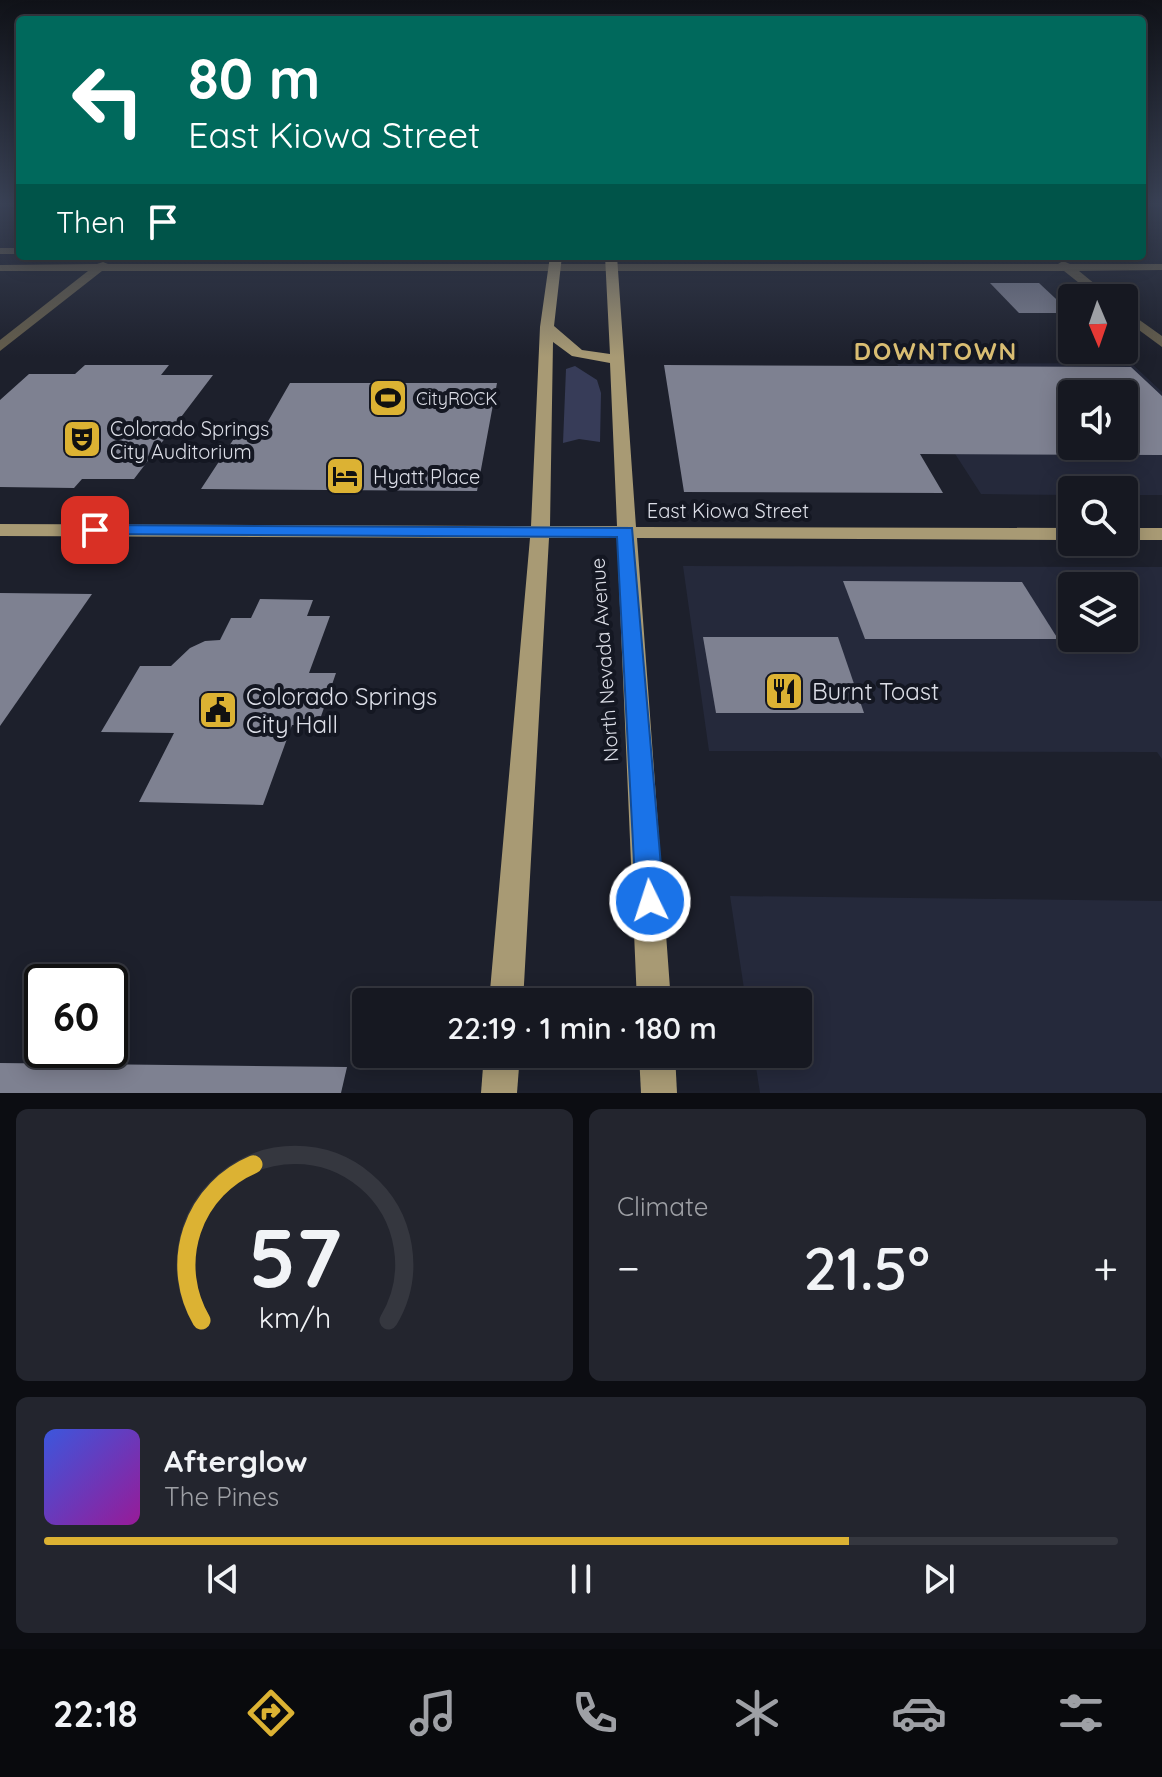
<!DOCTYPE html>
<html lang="en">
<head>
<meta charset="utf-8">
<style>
	:root { --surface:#161821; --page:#23252e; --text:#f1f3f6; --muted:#9ea0a5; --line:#35373f; --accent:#dcb233 }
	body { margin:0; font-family:Quicksand,sans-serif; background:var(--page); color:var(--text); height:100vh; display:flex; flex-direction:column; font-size:30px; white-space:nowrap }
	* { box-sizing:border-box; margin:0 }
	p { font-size:26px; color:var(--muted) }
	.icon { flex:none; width:44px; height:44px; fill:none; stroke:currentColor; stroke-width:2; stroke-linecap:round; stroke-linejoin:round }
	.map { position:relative; height:1093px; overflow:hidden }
	.side { display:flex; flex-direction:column; gap:16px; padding:16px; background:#0c0d12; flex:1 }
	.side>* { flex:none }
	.banner { position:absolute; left:16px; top:16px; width:1130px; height:244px; border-radius:8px; box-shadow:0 4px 20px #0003,0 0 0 2px var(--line); background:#00695c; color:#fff; overflow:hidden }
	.needle { width:52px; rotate:178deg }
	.tools { position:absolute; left:1058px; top:284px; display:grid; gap:16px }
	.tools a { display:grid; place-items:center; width:80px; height:80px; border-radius:8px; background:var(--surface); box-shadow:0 4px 20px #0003,0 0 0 2px var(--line); font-size:40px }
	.speed { position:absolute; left:24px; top:964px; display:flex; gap:16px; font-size:40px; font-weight:700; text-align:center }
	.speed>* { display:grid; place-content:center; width:104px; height:104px; border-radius:50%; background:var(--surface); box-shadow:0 4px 20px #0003,0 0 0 2px var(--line); line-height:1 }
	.speed .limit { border:4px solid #111; border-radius:12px; background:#fff; color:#111 }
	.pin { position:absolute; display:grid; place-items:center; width:68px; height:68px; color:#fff; margin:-34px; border-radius:16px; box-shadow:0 4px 12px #0006 }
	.me { position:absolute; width:88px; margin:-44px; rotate:356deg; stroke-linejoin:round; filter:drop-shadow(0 0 6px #0008) }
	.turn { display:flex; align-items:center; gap:28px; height:168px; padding:0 40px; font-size:36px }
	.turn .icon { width:104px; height:104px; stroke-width:2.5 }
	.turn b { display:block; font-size:56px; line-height:68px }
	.then { display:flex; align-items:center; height:76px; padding:0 40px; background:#0003; gap:16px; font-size:30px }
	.big { font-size:60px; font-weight:600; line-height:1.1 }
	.side .tile { flex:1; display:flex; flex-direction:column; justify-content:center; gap:12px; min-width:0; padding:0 28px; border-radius:12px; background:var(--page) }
	.side .dial { align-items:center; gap:0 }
	.dial svg { height:208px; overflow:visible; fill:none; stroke:var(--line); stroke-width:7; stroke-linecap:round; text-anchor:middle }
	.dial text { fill:var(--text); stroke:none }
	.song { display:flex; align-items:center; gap:24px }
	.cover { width:96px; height:96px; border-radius:12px; background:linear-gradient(135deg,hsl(230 70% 55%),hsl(300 70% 35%)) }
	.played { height:8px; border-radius:4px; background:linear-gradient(90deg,var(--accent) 75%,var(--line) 75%) }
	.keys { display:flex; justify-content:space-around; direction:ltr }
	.heat { display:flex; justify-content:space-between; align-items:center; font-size:44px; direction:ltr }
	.side .tiles { flex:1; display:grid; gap:16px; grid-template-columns:1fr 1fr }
	.tile:last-child { grid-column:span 2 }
	.trip { position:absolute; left:352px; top:988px; width:460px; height:80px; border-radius:8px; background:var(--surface); box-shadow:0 4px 20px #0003,0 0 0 2px var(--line); font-weight:600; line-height:80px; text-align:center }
	.tab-bar { display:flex; height:128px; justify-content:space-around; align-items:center; background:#090a0d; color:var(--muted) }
	.tab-bar .icon { width:56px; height:56px }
	.tab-bar .selected { color:var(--accent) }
	.tab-bar b { font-size:36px; color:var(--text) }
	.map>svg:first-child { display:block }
	.built { fill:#25293b; fill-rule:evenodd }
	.green { fill:#373c58 }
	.building { fill:#7e8191; fill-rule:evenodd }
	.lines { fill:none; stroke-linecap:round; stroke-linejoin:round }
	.minor { fill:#645d4b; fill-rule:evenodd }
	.major { fill:#a89a74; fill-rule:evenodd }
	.route { fill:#1a73e8; stroke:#114b97; stroke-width:2 }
	.labels { text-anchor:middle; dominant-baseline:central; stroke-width:8; stroke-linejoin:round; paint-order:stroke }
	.far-poi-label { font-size:18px; fill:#dcdee7; stroke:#141722; text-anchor:start }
	.poi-label { font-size:20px; fill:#dcdee7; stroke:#141722; text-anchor:start }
	.street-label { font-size:20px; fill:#dcdee7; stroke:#141722 }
	.far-district-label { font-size:24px; font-weight:bold; letter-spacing:2px; fill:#d9bd72; stroke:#141722 }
	.near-poi-label { font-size:24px; fill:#dcdee7; stroke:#141722; text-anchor:start }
</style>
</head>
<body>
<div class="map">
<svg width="1162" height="1093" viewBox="0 0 1162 1093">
	<rect width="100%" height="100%" fill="#1d202c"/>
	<!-- built -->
	<g class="built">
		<path d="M1131,363L1162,392V495H1124V490H1072V495L981,494L897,364ZM1072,394H1124V446H1072Z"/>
		<path d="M683,566L1162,567V759L1157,752L709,751ZM1072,586H1124V638H1072Z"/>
		<polygon points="730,896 1162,901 1162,1093 760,1093 754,1054 798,1054 798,1002 746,1002"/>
	</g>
	<!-- green -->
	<polygon class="green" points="575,366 597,380 601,393 600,442 579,439 563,443 566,369"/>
	<!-- building -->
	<g class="building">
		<polygon points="990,283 1039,283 1071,313 1019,313"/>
		<polygon points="85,365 169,365 161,375 213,375 134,479 82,479 74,488 0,487 0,400 29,374 75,374"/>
		<path d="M664,365L1131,367L1162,396V455L920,454L943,493L684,492ZM1072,394H1124V446H1072Z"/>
		<polygon points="290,383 497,383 477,491 201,489 235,437 259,437"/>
		<polygon points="843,581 1022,582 1058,639 865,639"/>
		<polygon points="0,593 92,594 0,726"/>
		<polygon points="260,599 313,600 307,616 330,616 309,673 336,673 318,725 292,725 263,805 139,802 174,733 101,732 140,666 171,666 190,648 205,641 220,640 231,618 251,618"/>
		<polygon points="703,637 838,637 864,713 716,713"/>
		<polygon points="0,1063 347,1067 341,1093 0,1093"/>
	</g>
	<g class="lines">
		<!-- minor -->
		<g class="minor">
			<rect x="0" y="248" width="20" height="6"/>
			<polygon points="1063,261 1070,264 1162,264 1162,270 1079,271 1112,298 1098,298 1064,271 102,271 0,351 0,340 88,271 0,271 0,265 97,264 103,262 108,264 1058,264"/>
			<polygon points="1124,309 1162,336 1162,347 1124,319"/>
		</g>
		<!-- major -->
		<g class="major">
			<path d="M550,256H562L554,326L582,350L610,354L605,256H617L636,527L1072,528V540L637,538L671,1002H637L617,538H549L523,1002H489L530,538L0,536V524L531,526L540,327ZM553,342L572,356L610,363L617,526H550Z"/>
			<rect x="1124" y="528" width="38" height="12"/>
			<polygon points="484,1054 520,1054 517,1093 481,1093"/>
			<polygon points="639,1054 675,1054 677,1093 641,1093"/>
		</g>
	</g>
	<!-- sky -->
	<linearGradient id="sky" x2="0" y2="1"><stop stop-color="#101218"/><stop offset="0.57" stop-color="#3a4256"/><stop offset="1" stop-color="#3a4256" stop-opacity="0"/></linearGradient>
	<rect width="1162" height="357" fill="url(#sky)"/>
	<!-- route -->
	<polygon class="route" points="95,525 632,528 664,901 659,910 650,914 640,910 636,901 617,537 88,534 86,530"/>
	<!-- icons -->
	<defs>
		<symbol id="stadium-square" viewBox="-11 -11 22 22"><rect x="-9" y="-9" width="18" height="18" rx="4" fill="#dcb233" stroke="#141722"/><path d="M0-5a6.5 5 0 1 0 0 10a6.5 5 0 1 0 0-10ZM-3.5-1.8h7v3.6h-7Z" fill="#111"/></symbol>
		<symbol id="theatre-square" viewBox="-11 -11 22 22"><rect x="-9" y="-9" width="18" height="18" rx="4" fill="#dcb233" stroke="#141722"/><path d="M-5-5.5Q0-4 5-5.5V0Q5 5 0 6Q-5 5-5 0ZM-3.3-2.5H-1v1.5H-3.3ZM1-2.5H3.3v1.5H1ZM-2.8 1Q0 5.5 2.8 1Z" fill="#111"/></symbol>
		<symbol id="hotel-square" viewBox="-11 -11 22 22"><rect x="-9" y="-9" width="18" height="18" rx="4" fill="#dcb233" stroke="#141722"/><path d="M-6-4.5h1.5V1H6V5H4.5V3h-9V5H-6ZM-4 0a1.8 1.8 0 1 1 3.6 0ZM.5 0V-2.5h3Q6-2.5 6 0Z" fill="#111"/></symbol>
		<symbol id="restaurant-square" viewBox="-11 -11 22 22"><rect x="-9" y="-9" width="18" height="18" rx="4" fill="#dcb233" stroke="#141722"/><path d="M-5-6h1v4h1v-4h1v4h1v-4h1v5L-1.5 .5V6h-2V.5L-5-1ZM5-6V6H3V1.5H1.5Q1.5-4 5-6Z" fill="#111"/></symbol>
		<symbol id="civic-square" viewBox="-11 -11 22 22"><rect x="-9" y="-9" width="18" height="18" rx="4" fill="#dcb233" stroke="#141722"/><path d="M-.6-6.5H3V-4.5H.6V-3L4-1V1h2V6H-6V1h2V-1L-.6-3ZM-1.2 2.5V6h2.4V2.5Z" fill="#111"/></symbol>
	</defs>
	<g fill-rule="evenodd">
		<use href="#stadium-square" x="366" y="376" width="44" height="44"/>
		<use href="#theatre-square" x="60" y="417" width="44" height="44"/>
		<use href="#hotel-square" x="323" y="454" width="44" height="44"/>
		<use href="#restaurant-square" x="762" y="669" width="44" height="44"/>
		<use href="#civic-square" x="196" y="688" width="44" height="44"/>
	</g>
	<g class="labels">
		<!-- far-poi labels -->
		<g class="far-poi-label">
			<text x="416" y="398">CityROCK</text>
		</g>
		<!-- poi labels -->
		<g class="poi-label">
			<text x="110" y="428">Colorado Springs<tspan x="110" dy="23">City Auditorium</tspan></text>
			<text x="373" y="476">Hyatt Place</text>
		</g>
		<!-- street labels -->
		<g class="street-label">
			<text x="728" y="510">East Kiowa Street</text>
			<text transform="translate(604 660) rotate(-94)">North Nevada Avenue</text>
		</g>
		<!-- far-district labels -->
		<g class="far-district-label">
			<text x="936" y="351">DOWNTOWN</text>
		</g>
		<!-- near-poi labels -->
		<g class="near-poi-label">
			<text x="812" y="691">Burnt Toast</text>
			<text x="246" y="696">Colorado Springs<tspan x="246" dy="28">City Hall</tspan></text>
		</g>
	</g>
</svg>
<div class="tools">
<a><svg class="needle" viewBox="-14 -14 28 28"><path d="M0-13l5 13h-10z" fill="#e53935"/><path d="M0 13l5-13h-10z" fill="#9ea0a5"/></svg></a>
<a><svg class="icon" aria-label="sound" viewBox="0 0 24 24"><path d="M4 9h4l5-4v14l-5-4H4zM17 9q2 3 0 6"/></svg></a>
<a><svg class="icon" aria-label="search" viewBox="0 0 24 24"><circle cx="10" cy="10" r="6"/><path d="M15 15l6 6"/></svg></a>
<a><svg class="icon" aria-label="layers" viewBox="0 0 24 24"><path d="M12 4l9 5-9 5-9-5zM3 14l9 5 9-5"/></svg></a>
</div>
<div class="speed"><div class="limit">60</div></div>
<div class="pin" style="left:95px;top:530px;background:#d93025"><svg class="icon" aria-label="arrive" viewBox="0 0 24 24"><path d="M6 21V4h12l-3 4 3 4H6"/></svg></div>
<svg class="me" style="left:650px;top:901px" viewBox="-20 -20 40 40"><circle r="17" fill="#1a73e8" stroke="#fff" stroke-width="3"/><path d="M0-11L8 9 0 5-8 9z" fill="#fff"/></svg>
<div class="trip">22:19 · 1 min · 180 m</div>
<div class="banner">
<div class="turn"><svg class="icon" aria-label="left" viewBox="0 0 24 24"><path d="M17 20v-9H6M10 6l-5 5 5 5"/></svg><div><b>80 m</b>East Kiowa Street</div></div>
<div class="then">Then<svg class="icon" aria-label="arrive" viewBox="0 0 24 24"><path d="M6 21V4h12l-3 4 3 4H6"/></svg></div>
</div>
</div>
<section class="side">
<div class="tiles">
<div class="tile dial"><svg viewBox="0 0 100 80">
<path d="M14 69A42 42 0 1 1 86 69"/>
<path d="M14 69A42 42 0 0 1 34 9" stroke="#dcb233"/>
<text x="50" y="56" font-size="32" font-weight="700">57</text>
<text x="50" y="72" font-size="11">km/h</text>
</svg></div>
<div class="tile"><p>Climate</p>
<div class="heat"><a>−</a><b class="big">21.5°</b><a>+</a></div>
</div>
<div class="tile">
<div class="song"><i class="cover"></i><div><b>Afterglow</b><p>The Pines</p></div></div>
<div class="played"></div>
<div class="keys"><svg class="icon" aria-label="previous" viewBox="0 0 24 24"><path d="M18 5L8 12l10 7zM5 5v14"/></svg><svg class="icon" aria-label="pause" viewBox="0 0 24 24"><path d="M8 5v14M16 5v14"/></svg><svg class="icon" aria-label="next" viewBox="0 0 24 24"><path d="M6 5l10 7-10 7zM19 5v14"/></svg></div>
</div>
</div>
</section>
<nav class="tab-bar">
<b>22:18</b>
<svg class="icon selected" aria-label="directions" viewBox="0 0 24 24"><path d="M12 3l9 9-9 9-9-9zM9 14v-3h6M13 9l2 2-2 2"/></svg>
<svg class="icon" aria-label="music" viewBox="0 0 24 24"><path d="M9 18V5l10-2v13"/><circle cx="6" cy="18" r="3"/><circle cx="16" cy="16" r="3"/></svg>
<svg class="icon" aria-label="phone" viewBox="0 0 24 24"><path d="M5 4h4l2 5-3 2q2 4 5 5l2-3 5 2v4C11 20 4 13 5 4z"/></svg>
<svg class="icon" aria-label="climate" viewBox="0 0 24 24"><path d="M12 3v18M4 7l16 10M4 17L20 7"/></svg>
<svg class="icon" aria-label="car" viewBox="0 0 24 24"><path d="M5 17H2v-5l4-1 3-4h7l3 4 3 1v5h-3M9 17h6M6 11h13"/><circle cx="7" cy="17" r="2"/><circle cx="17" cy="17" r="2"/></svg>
<svg class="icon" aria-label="filters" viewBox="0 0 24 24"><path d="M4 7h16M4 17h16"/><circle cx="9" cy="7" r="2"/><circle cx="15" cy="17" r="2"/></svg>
</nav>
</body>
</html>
